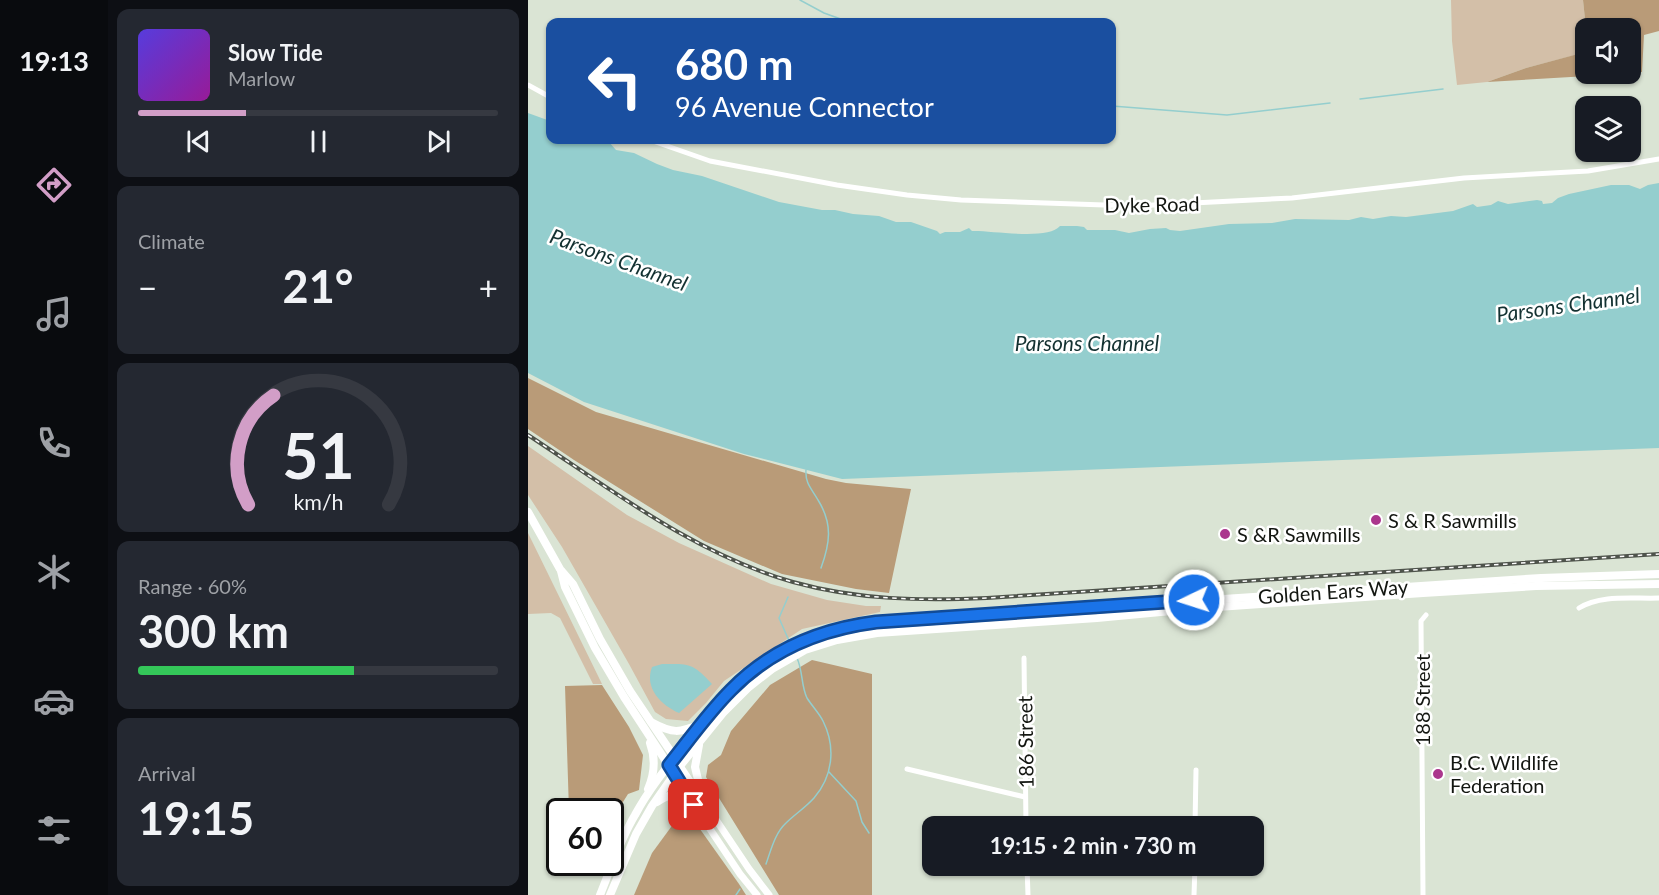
<!DOCTYPE html>
<html lang="en">
<head>
<meta charset="utf-8">
<style>
	:root { --surface:#171b24; --page:#242831; --text:#f1f3f6; --muted:#9ea1a6; --line:#363941; --accent:#d29ec7 }
	body { margin:0; font-family:Lato,sans-serif; background:var(--page); color:var(--text); height:100vh; display:flex; flex-direction:column; font-size:22px; white-space:nowrap }
	* { box-sizing:border-box; margin:0 }
	p { font-size:20px; color:var(--muted) }
	.icon { flex:none; width:33px; height:33px; fill:none; stroke:currentColor; stroke-width:2; stroke-linecap:round; stroke-linejoin:round }
	.map { position:relative; flex:1; overflow:hidden }
	.sheet { display:flex; flex-direction:column; gap:9px; padding:9px; background:#0d0f14; width:420px }
	.sheet>* { flex:none }
	.hud { position:absolute; left:18px; top:18px; width:570px; height:126px; border-radius:12px; box-shadow:0 2px 4px #0004; background:#1a4fa0; color:#fff; overflow:hidden }
	.fabs { position:absolute; left:1047px; top:18px; display:grid; gap:12px }
	.fabs a { display:grid; place-items:center; width:66px; height:66px; border-radius:12px; background:var(--surface); box-shadow:0 2px 4px #0004; font-size:30px }
	.speed { position:absolute; left:18px; top:798px; display:flex; gap:12px; font-size:30px; font-weight:700; text-align:center }
	.speed>* { display:grid; place-content:center; width:78px; height:78px; border-radius:50%; background:var(--surface); box-shadow:0 2px 4px #0004; line-height:1 }
	.speed .limit { border:3px solid #111; border-radius:9px; background:#fff; color:#111 }
	.pin { position:absolute; display:grid; place-items:center; width:51px; height:51px; color:#fff; margin:-26px; border-radius:12px; box-shadow:0 3px 9px #0006 }
	.me { position:absolute; width:66px; margin:-33px; rotate:266deg; stroke-linejoin:round; filter:drop-shadow(0 0 4px #0008) }
	.turn { display:flex; align-items:center; gap:21px; height:126px; padding:0 30px; font-size:27px }
	.turn .icon { width:78px; height:78px; stroke-width:2.5 }
	.turn b { display:block; font-size:42px; line-height:51px }
	.big { font-size:45px; font-weight:700; line-height:1.1 }
	.sheet .widget { flex:1; display:flex; flex-direction:column; justify-content:center; gap:9px; min-width:0; padding:0 21px; border-radius:12px; background:var(--page) }
	.sheet .dial { align-items:center; gap:0 }
	.dial svg { height:156px; overflow:visible; fill:none; stroke:var(--line); stroke-width:7; stroke-linecap:round; text-anchor:middle }
	.dial text { fill:var(--text); stroke:none }
	.song { display:flex; align-items:center; gap:18px }
	.cover { width:72px; height:72px; border-radius:9px; background:linear-gradient(135deg,hsl(250 70% 55%),hsl(300 70% 35%)) }
	.played { height:6px; border-radius:3px; background:linear-gradient(90deg,var(--accent) 30%,var(--line) 30%) }
	.keys { display:flex; justify-content:space-around; direction:ltr }
	.heat { display:flex; justify-content:space-between; align-items:center; font-size:33px; direction:ltr }
	.charge { height:9px; border-radius:4px; background:linear-gradient(90deg,#34c759 60%,var(--line) 0) }
	.trip { position:absolute; left:394px; top:816px; width:342px; height:60px; border-radius:12px; background:var(--surface); box-shadow:0 2px 4px #0004; font-weight:700; line-height:60px; text-align:center }
	main { display:flex; flex:1; min-height:0 }
	.tab-bar { display:flex; flex-direction:column; width:108px; justify-content:space-around; align-items:center; background:#090b0e; color:var(--muted) }
	.tab-bar .icon { width:42px; height:42px }
	.tab-bar .current { color:var(--accent) }
	.tab-bar b { font-size:27px; color:var(--text) }
	.map>svg:first-child { display:block }
	.green { fill:#d3bfa8 }
	.forest { fill:#b99b78 }
	.water { fill:#94cece }
	.lines { fill:none; stroke-linecap:round; stroke-linejoin:round }
	.stream { stroke:#94cece; stroke-width:1.5 }
	.street { stroke:#fff; stroke-width:5 }
	.secondary { stroke:#fff; stroke-width:7 }
	.primary { stroke:#fff; stroke-width:8 }
	.rail-casing { stroke:#4e534b; stroke-width:4 }
	.rail { stroke:#fff; stroke-width:1.5; stroke-dasharray:4.5; stroke-linecap:butt }
	.route-casing { stroke:#114b97; stroke-width:15 }
	.route { stroke:#1a73e8; stroke-width:10 }
	.poi-dot { fill:#ab368d; stroke:#fff; stroke-width:2 }
	.labels { text-anchor:middle; dominant-baseline:central; stroke-width:5; stroke-linejoin:round; paint-order:stroke }
	.street-label { font-size:20px; fill:#131611; stroke:#fff }
	.poi-label { font-size:20px; fill:#131611; stroke:#fff; text-anchor:start }
	.water-label { font-size:21px; font-style:italic; fill:#133131; stroke:#fff }
</style>
</head>
<body>
<main>
<nav class="tab-bar">
<b>19:13</b>
<svg class="icon current" aria-label="directions" viewBox="0 0 24 24"><path d="M12 3l9 9-9 9-9-9zM9 14v-3h6M13 9l2 2-2 2"/></svg>
<svg class="icon" aria-label="music" viewBox="0 0 24 24"><path d="M9 18V5l10-2v13"/><circle cx="6" cy="18" r="3"/><circle cx="16" cy="16" r="3"/></svg>
<svg class="icon" aria-label="phone" viewBox="0 0 24 24"><path d="M5 4h4l2 5-3 2q2 4 5 5l2-3 5 2v4C11 20 4 13 5 4z"/></svg>
<svg class="icon" aria-label="climate" viewBox="0 0 24 24"><path d="M12 3v18M4 7l16 10M4 17L20 7"/></svg>
<svg class="icon" aria-label="car" viewBox="0 0 24 24"><path d="M5 17H2v-5l4-1 3-4h7l3 4 3 1v5h-3M9 17h6M6 11h13"/><circle cx="7" cy="17" r="2"/><circle cx="17" cy="17" r="2"/></svg>
<svg class="icon" aria-label="filters" viewBox="0 0 24 24"><path d="M4 7h16M4 17h16"/><circle cx="9" cy="7" r="2"/><circle cx="15" cy="17" r="2"/></svg>
</nav>
<section class="sheet">
<div class="widget">
<div class="song"><i class="cover"></i><div><b>Slow Tide</b><p>Marlow</p></div></div>
<div class="played"></div>
<div class="keys"><svg class="icon" aria-label="previous" viewBox="0 0 24 24"><path d="M18 5L8 12l10 7zM5 5v14"/></svg><svg class="icon" aria-label="pause" viewBox="0 0 24 24"><path d="M8 5v14M16 5v14"/></svg><svg class="icon" aria-label="next" viewBox="0 0 24 24"><path d="M6 5l10 7-10 7zM19 5v14"/></svg></div>
</div>
<div class="widget"><p>Climate</p>
<div class="heat"><a>−</a><b class="big">21°</b><a>+</a></div>
</div>
<div class="widget dial"><svg viewBox="0 0 100 80">
<path d="M14 69A42 42 0 1 1 86 69"/>
<path d="M14 69A42 42 0 0 1 27 13" stroke="#d29ec7"/>
<text x="50" y="56" font-size="32" font-weight="700">51</text>
<text x="50" y="72" font-size="11">km/h</text>
</svg></div>
<div class="widget"><p>Range · 60%</p><b class="big">300 km</b><div class="charge"></div></div>
<div class="widget"><p>Arrival</p><b class="big">19:15</b></div>
</section>
<div class="map">
<svg width="1131" height="895" viewBox="0 0 1131 895">
	<rect width="100%" height="100%" fill="#dae4d4"/>
	<!-- green -->
	<g class="green">
		<polygon points="923,0 1055,0 1057,19 1051,54 998,68 959,82 929,85 924,41"/>
		<polygon points="0,446 99,515 151,543 243,584 299,600 338,606 353,606 352,612 274,629 196,681 178,703 160,721 138,719 127,712 101,664 34,547 0,495"/>
		<polygon points="0,533 74,684 65,684 32,618 23,613 0,614"/>
		<polygon points="643,606 643,607 578,614 330,631 330,629 350,626"/>
	</g>
	<!-- forest -->
	<g class="forest">
		<polygon points="1055,0 1131,0 1131,31 1116,35 1114,72 1103,73 1102,28 1058,28 1058,74 1094,74 959,82 998,68 1050,54 1057,19"/>
		<polygon points="0,378 68,412 298,479 318,483 383,489 361,593 328,589 254,574 176,541 46,460 0,429"/>
		<polygon points="284,660 344,674 344,895 251,895 178,777 180,765 193,755 203,731 242,685"/>
		<polygon points="74,685 101,727 115,755 111,790 100,794 83,821 82,812 41,811 37,686"/>
		<polygon points="157,808 211,884 218,895 106,895 124,853"/>
	</g>
	<!-- water -->
	<g class="water">
		<path d="M0,113L22,121V140H67L81,142L88,150L106,153L129,164L145,170L174,176L251,202L294,210H307L325,214L351,216L368,222H383L409,231L412,234L417,232H432L441,228L444,231C462,230 520,241 532,226H549L556,227L559,230H587L601,233L622,229L638,228L642,230L652,231L701,224L744,223L767,219L821,220L833,217L845,219L863,216L878,217L925,211L945,204L949,207L963,205L970,201L980,204L1009,200L1014,201L1015,204L1024,203L1030,198L1041,194L1083,185H1101L1112,189L1120,185L1131,183V448L314,479L216,454L56,402L0,373Z"/>
		<path d="M134,664C161,664 164,662 184,684L151,713C133,705 116,688 124,667Z"/>
	</g>
	<g class="lines">
		<!-- stream -->
		<g class="stream">
			<polyline points="272,0 296,13 321,22"/>
			<polyline points="832,99 915,89"/>
			<polyline points="584,106 699,115 802,103"/>
			<path d="M278,470C277,484 284,489 290,500C305,524 302,543 293,568"/>
			<polyline points="260,597 251,618 262,643"/>
			<polyline points="301,772 328,801 334,822 341,833"/>
			<path d="M238,864C243,850 247,833 258,823C267,814 277,808 286,798C305,776 308,747 295,721C291,713 284,706 279,698C273,686 275,671 269,658"/>
			<polyline points="208,895 212,889"/>
		</g>
		<!-- street -->
		<g class="street">
			<polyline points="0,85 22,97"/>
			<polyline points="122,140 182,161 309,185 379,195 433,200 606,206 764,198 936,178 1060,171 1131,159"/>
			<path d="M1051,608C1073,594 1105,599 1131,598"/>
			<polyline points="496,658 498,826"/>
			<polyline points="379,769 497,797"/>
			<polyline points="667,826 668,770"/>
			<polyline points="499,866 500,895"/>
			<polyline points="666,895 667,866"/>
			<polyline points="895,895 893,621 898,615"/>
		</g>
		<!-- secondary -->
		<g class="secondary">
			<polyline points="152,766 221,869 241,895"/>
			<polyline points="146,775 212,874 229,895"/>
		</g>
		<!-- primary -->
		<g class="primary">
			<polyline points="0,512 32,569 45,584 72,639 102,691 149,761"/>
			<polyline points="33,571 37,587 67,648 96,697 143,769"/>
			<path d="M123,722C145,734 151,733 173,724"/>
			<polyline points="171,745 167,767 175,801"/>
			<path d="M120,789C127,773 128,759 122,743"/>
			<path d="M129,802C145,791 152,793 166,805"/>
			<path d="M72,895C83,868 92,840 107,815C122,787 143,762 163,737C176,722 188,706 201,691C239,650 293,629 348,622L1013,578L1131,574"/>
			<polyline points="82,895 108,834 124,806 152,766 195,713 221,687 244,669 277,650 309,640 349,633 569,618 675,608 895,593 1008,586 1131,584"/>
		</g>
		<defs>
			<path id="rail" d="M0,435C84,490 167,554 265,582C329,600 394,601 459,598L1131,554"/>
		</defs>
		<!-- rail casing -->
		<use href="#rail" class="rail-casing"/>
		<!-- rail -->
		<use href="#rail" class="rail"/>
	</g>
	<g class="lines">
		<defs>
			<path id="route" d="M166,805L141,765C161,740 180,713 203,690C242,650 293,629 348,622L666,600"/>
		</defs>
		<!-- route casing -->
		<use href="#route" class="route-casing"/>
		<!-- route -->
		<use href="#route" class="route"/>
	</g>
	<!-- markers -->
	<g class="poi-dot">
		<circle cx="848" cy="520" r="6"/>
		<circle cx="697" cy="534" r="6"/>
		<circle cx="910" cy="774" r="6"/>
	</g>
	<g class="labels">
		<!-- street labels -->
		<g class="street-label">
			<text transform="translate(624 204) rotate(-1)">Dyke Road</text>
			<text transform="translate(805 591) rotate(-4)">Golden Ears Way</text>
			<text transform="translate(894 700) rotate(-90)">188 Street</text>
			<text transform="translate(497 742) rotate(-91)">186 Street</text>
		</g>
		<!-- poi labels -->
		<g class="poi-label">
			<text x="860" y="520">S &amp; R Sawmills</text>
			<text x="709" y="534">S &amp;R Sawmills</text>
			<text x="922" y="762">B.C. Wildlife<tspan x="922" dy="23">Federation</tspan></text>
		</g>
		<!-- water labels -->
		<g class="water-label">
			<text transform="translate(91 259) rotate(20)">Parsons Channel</text>
			<text transform="translate(1040 304) rotate(-8)">Parsons Channel</text>
			<text x="559" y="342">Parsons Channel</text>
		</g>
	</g>
</svg>
<div class="fabs">
<a><svg class="icon" aria-label="sound" viewBox="0 0 24 24"><path d="M4 9h4l5-4v14l-5-4H4zM17 9q2 3 0 6"/></svg></a>
<a><svg class="icon" aria-label="layers" viewBox="0 0 24 24"><path d="M12 4l9 5-9 5-9-5zM3 14l9 5 9-5"/></svg></a>
</div>
<div class="speed"><div class="limit">60</div></div>
<div class="pin" style="left:166px;top:805px;background:#d93025"><svg class="icon" aria-label="arrive" viewBox="0 0 24 24"><path d="M6 21V4h12l-3 4 3 4H6"/></svg></div>
<svg class="me" style="left:666px;top:600px" viewBox="-20 -20 40 40"><circle r="17" fill="#1a73e8" stroke="#fff" stroke-width="3"/><path d="M0-11L8 9 0 5-8 9z" fill="#fff"/></svg>
<div class="trip">19:15 · 2 min · 730 m</div>
<div class="hud">
<div class="turn"><svg class="icon" aria-label="left" viewBox="0 0 24 24"><path d="M17 20v-9H6M10 6l-5 5 5 5"/></svg><div><b>680 m</b>96 Avenue Connector</div></div>
</div>
</div>
</main>
</body>
</html>
